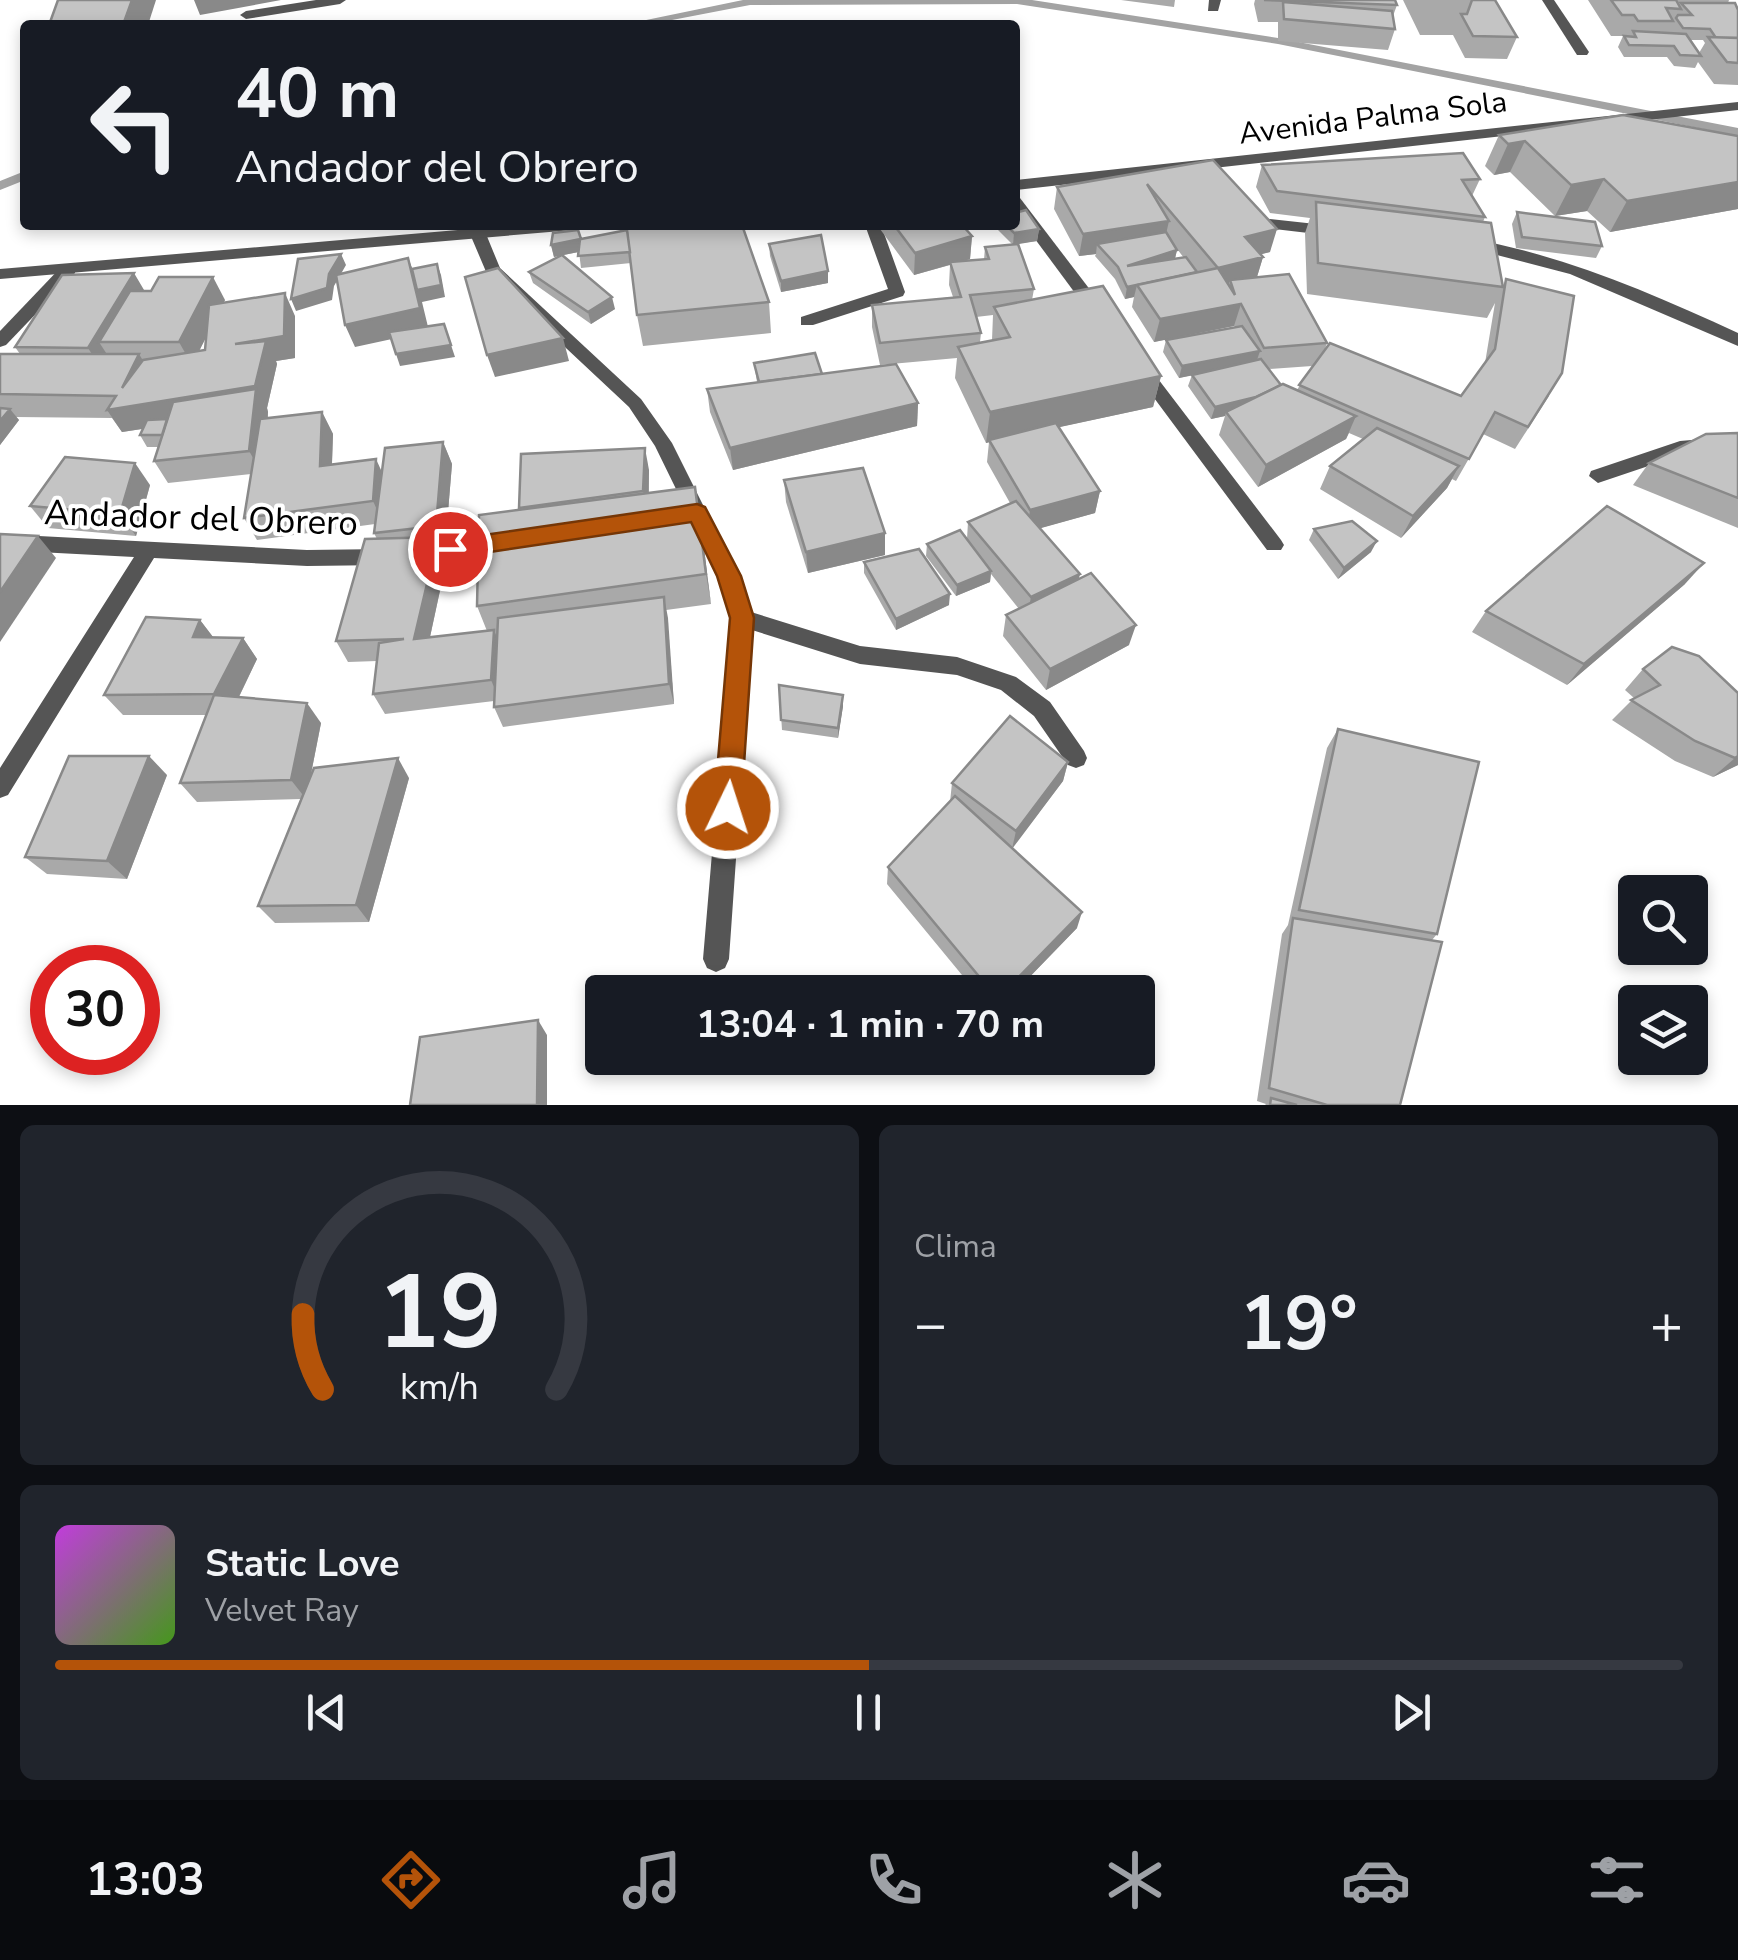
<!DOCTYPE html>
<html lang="es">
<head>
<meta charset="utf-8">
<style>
	:root { --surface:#171b24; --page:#20242c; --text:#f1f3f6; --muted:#9ea1a6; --line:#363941; --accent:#b45309 }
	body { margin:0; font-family:"Nunito Sans",sans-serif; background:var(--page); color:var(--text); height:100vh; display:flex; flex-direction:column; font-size:38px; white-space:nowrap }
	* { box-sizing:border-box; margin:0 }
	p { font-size:32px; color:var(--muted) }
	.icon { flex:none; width:55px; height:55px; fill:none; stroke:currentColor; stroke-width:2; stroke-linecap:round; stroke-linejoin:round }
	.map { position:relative; height:1105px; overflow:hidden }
	.drawer { display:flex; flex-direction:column; gap:20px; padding:20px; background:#0d0f14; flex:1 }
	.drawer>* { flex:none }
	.top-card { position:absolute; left:20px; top:20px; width:1000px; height:210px; border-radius:10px; box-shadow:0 5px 15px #0003; background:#171b24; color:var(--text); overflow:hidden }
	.buttons { position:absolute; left:1618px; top:875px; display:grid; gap:20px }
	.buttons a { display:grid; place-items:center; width:90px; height:90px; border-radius:10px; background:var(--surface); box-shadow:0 5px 15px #0003; font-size:50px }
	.speed { position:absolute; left:30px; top:945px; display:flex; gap:20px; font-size:50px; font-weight:700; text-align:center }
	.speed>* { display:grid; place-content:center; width:130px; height:130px; border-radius:50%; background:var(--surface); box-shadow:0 5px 15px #0003; line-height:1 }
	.speed .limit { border:15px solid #d22; background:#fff; color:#111 }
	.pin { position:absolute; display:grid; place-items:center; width:85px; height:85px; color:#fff; margin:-42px; border:5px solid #fff; border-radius:50%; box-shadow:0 2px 10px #0007 }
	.me { position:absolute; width:110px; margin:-55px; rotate:4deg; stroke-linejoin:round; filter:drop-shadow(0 0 8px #0008) }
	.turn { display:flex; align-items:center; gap:35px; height:210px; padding:0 50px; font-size:45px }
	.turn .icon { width:130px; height:130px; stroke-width:2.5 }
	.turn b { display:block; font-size:70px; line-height:85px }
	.big { font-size:75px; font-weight:700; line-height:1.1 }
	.drawer .tile { flex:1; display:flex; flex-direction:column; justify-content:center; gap:15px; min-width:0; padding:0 35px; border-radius:15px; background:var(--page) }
	.drawer .dial { align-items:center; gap:0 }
	.dial svg { height:260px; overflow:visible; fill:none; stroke:var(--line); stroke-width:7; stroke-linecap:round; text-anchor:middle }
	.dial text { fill:var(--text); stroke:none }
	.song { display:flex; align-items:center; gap:30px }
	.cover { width:120px; height:120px; border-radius:15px; background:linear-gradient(135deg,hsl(290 70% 55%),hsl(100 70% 35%)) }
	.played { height:10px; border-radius:5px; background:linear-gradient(90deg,var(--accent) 50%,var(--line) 50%) }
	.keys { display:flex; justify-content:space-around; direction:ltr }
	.heat { display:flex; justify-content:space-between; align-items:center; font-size:55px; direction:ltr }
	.drawer .tiles { flex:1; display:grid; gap:20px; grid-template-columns:1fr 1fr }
	.tile:last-child { grid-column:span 2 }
	.trip { position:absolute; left:585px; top:975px; width:570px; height:100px; border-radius:10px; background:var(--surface); box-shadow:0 5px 15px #0003; font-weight:700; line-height:100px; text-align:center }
	.tabs { display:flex; height:160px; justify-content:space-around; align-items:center; background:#090b0e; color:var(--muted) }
	.tabs .icon { width:70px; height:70px }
	.tabs .on { color:var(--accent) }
	.tabs b { font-size:45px; color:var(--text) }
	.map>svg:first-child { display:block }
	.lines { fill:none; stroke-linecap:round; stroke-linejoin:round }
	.stream { fill:#a3a3a3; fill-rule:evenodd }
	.service { fill:#555; fill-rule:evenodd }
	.minor { fill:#555; fill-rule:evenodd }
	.tertiary { fill:#555; fill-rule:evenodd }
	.wall { fill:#a9a9a9; fill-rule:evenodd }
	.shaded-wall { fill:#898989 }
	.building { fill:#c4c4c4; stroke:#898989; stroke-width:2.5 }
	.route { fill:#b45309; stroke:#753606; stroke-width:2.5 }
	.labels { text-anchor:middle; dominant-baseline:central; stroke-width:8; stroke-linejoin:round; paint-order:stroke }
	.far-street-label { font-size:30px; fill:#000; stroke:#fff }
	.street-label { font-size:35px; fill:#000; stroke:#fff }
</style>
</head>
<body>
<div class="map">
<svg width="1738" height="1105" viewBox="0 0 1738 1105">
	<rect width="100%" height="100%" fill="#fff"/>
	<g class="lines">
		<!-- stream -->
		<g class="stream">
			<polygon points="743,0 1032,0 1278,38 1738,128 1738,136 1278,44 1017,4 750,5 646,25 622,25"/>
			<polygon points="25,171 25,180 0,190 0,181"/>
		</g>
		<!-- service -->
		<polygon class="service" points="865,225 881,225 905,292 903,296 813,325 801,325 801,317 888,289"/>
		<!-- minor -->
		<g class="minor">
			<polygon points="316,0 346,0 340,4 246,19 240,15 246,11"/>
			<polygon points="1209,0 1221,0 1218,11 1208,11"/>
			<polygon points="1542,0 1554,0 1589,52 1587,55 1577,55"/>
			<polygon points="1015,196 1020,198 1104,308 1104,316 1092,316 1015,212"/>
			<polygon points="1246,208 1261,218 1334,226 1342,231 1334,236 1257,227 1238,213"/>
			<polygon points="478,229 486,234 500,268 641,399 672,443 739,577 751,612 860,646 957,657 1016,677 1050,702 1084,751 1087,758 1084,765 1076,768 1068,765 1034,716 1001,690 957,675 860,664 752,630 729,959 725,968 716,972 707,968 703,959 732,618 719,577 655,446 629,407 487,274 470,234"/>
			<path d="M1472,239C1566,256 1651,293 1738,333V346L1570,274L1466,247V241Z"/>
			<polygon points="69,264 75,265 75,273 6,345 0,347 0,331 63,265"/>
			<polygon points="1143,365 1149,367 1281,540 1284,545 1281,550 1267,550 1137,375 1134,371"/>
			<polygon points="1738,436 1738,450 1681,455 1598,483 1589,476 1591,471 1680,441"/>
			<polygon points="502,533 509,536 512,541 509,546 386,565 307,566 154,558 8,795 0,798 0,768 134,557 0,550 0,534 307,550 386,549"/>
		</g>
		<!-- tertiary -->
		<g class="tertiary">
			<polygon points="1738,102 1738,110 1015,190 1015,180"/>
			<polygon points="517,225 581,225 573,230 0,279 0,269"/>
		</g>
	</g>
	<!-- wall -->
	<g class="wall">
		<polygon points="1121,0 1175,0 1174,7"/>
		<polygon points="1255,0 1395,0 1397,5 1393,16 1395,29 1388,50 1278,41 1278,22 1258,22 1254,4"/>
		<polygon points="1403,0 1495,0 1517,37 1507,59 1465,58 1453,35 1420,35"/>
		<path d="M1588,0H1729L1728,3L1738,10V85L1714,84L1698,62L1695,68L1674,66L1667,57H1624L1618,47L1623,36H1611ZM1690,40H1703L1705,43L1699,53Z"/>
		<polygon points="1499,135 1738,136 1738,209 1610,232 1587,211 1555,216 1510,172 1494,175 1485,166"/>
		<path d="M1213,160L1270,252L1261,254L1263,257L1257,277L1327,343L1325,349L1461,396L1485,363L1495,303L1487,318L1307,294L1305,233L1310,218L1270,213L1256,187L1262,165L1480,179L1472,196L1485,217L1483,222L1503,286L1506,279L1549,396L1515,449L1483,434L1456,481L1452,479L1447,488L1401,538L1320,489L1330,466L1363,439L1349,433L1346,439L1258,487L1219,435L1225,416L1211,419L1188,386L1192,375L1179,378L1163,352L1166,340L1235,327L1234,326L1154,342L1132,307L1134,297L1125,299L1115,279L1095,256L1096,254L1079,256L1054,209L1057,187ZM1174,245L1184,258L1175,259L1177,250ZM1312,366L1297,390L1281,385L1269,369Z"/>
		<polygon points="1517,212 1602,246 1596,258 1516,248 1512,224"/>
		<path d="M880,225H962L972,236L970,259L961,262L984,260L985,247L1013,245L997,229V225H1015L1039,229L1037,241L1015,244L1034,289L1032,300L1161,376L1153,407L1059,427L1100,491L1095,513L1040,528L1129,645L1046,690L1003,636L1006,615L1019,609L991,574L990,582L956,596L926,556L927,544L967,539L968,522L1010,503L987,462L989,442L986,443L955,378L957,358L880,365L872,327V305L953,297L949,285L950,265L914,275L880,229ZM993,315L992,340L980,342L981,333L976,317Z"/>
		<polygon points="627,230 769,302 771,333 643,346 637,315 631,263 581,268 579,252 563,255 615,309 591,324 533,283 529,272 561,255 554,257 551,245"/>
		<polygon points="769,244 828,283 781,292 770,256"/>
		<path d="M145,291L225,300L223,303L295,316V358L276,361L277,364L267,408L268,412V418L322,412L333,434L332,464L382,472L443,442L452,464L445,548H443L447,558L430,637L487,631L477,606L519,508L649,470V493L695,487L711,604L666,610L674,704L503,727L494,707V701L385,714L373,694L377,661L348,662L336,641L377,539L374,533L375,524L257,540L244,518L251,474L168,483L154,461L158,447H147L140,435L142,429L122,432L112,418L16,417L19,420L0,445V354H20L15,347ZM207,335L205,350L199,351Z"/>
		<polygon points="754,363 822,374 918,403 917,426 733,470 710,412 707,389 757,382"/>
		<polygon points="1738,433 1738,528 1633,485 1649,463"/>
		<polygon points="784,480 885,533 885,555 808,573 786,502"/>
		<polygon points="150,485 136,536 48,528 30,506"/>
		<polygon points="1314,529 1371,552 1338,579 1309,540"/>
		<polygon points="864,562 949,605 896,630 864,573"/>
		<polygon points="1685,584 1567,685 1472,632 1486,611"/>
		<polygon points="200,620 213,637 243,638 257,659 239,697 321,723 310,779 409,778 369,922 275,923 258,906 302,799 197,802 180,783 206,715 123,715 104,695"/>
		<polygon points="1643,669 1738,693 1738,765 1713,777 1675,761 1612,720 1634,698 1625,690"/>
		<polygon points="779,685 843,706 838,738 782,730"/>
		<polygon points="1338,729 1437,934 1432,940 1400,1105 1265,1105 1266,1104 1257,1101 1282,934 1288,925 1327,748"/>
		<polygon points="1068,762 1063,781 1012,848 1077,928 1015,992 976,992 887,884 888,867 950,802 952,783"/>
		<polygon points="167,775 127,879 47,874 25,857"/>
	</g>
	<!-- shaded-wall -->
	<g class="shaded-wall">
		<polygon points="132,0 156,0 148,25 123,25"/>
		<polygon points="194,0 281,0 200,15"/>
		<polygon points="1525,141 1510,172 1494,175 1508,144"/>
		<polygon points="1604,179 1587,211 1555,216 1571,185"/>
		<polygon points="1738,182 1738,209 1610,232 1627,201"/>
		<polygon points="1169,221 1164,243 1097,244 1096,254 1079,256 1083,234"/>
		<polygon points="1039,229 1037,241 1013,245 1014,233"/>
		<polygon points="1277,229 1270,252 1239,260 1245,237"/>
		<polygon points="972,236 970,259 914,275 915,253"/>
		<polygon points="580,239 583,251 554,257 551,245"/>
		<polygon points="1177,250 1174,262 1127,266"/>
		<polygon points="341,254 346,265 334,286 332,300 296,311 291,299 329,274"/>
		<polygon points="1263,257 1256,280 1230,280 1227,287 1218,268"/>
		<polygon points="408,258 417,280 437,264 441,275 445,297 422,302 429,331 355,347 345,325"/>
		<polygon points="828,271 828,283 781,292 781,281"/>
		<polygon points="134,273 147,295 99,342 110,359 103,371 88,348"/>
		<polygon points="213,277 225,300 192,365 179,342"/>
		<polygon points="1137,285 1134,297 1125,299 1127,287"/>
		<polygon points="285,293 295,316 295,358 276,361 277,364 267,408 268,412 262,473 249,451 174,424 122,432 107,410 122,388 139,354 153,377 235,344"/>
		<polygon points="612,297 615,309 591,324 588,312"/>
		<polygon points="1241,304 1234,326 1154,342 1160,319"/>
		<polygon points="444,324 455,357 400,366 396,354"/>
		<polygon points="563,338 569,361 495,377 487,355"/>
		<polygon points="1260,351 1256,363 1179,378 1182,366"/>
		<polygon points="1161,376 1153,407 986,443 990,412"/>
		<polygon points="1285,390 1226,412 1225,416 1211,419 1215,407"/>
		<polygon points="918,403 917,426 733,470 730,448"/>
		<polygon points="10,409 19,420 0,445 0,421"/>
		<polygon points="322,412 333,434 331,488 320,466"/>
		<polygon points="1356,416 1346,439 1258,487 1266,465"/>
		<polygon points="443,442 452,464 445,548 436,526"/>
		<polygon points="645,448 649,470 648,513 643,491"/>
		<polygon points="376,459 386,481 383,523 373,501"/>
		<polygon points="135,463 150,485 136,536 120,514"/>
		<polygon points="1459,466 1447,488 1401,538 1413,516"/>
		<polygon points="695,487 700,517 711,604 706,574"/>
		<polygon points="1100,491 1095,513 1027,532 1030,510"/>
		<polygon points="885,533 885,555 808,573 806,552"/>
		<polygon points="38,536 56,558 0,642 0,592"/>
		<polygon points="438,537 447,558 425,660 414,639"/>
		<polygon points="1377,541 1371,552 1338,579 1344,568"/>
		<polygon points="1704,563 1685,584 1567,685 1584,664"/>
		<polygon points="991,571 990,582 956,596 957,585"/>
		<polygon points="1080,574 1075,595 1027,619 1031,597"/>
		<polygon points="950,594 949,605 896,630 896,619"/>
		<polygon points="664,597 668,618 674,704 669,684"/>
		<polygon points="200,620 216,641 193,637"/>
		<polygon points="1136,625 1129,645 1046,690 1050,669"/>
		<polygon points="494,630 503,651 500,701 491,680"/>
		<polygon points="243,638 257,659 230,715 214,694"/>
		<polygon points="843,695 843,706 838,738 838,728"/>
		<polygon points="307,703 321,723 306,799 291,780"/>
		<polygon points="149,756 167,775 127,879 107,861"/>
		<polygon points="1738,756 1738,765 1713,777 1735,758"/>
		<polygon points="398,758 409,778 369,922 356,905"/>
		<polygon points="1068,762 1063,781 1012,849 1016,831"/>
		<polygon points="1082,912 1077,928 1015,992 1004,992"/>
		<polygon points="538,1020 547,1035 547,1105 537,1105"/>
	</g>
	<!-- building -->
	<g class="building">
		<polygon points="58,0 132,0 123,25 49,25"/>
		<polygon points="1264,0 1395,0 1397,5"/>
		<polygon points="1472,0 1495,0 1517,37 1473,36 1461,14 1467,14"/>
		<polygon points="1611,0 1676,0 1681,9 1666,8 1673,21 1638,21 1634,15 1622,15"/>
		<polygon points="1283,2 1392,11 1395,29 1284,19"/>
		<polygon points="1681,3 1735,3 1738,10 1738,38 1716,38 1710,29 1683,28 1676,18 1678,15 1692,15"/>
		<polygon points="1633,31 1686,34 1701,56 1680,55 1674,46 1629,45 1624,36 1636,37"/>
		<polygon points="1708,37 1738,38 1738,63 1727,62"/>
		<polygon points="1623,115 1738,136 1738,182 1627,201 1604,179 1571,185 1525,141 1508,144 1499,135"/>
		<polygon points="1463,153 1480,179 1462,180 1485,217 1277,191 1262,165"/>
		<polygon points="1213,160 1277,229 1245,237 1263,257 1218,268 1147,184 1169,221 1083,234 1057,187"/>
		<polygon points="1316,202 1491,223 1503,287 1318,263"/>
		<polygon points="1026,210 1039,229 1014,233 1006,225 1015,225 1015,213"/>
		<polygon points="1517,212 1595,222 1602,246 1522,237"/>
		<polygon points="626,225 742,225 769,302 637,315"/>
		<polygon points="894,225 962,225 972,236 915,253"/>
		<polygon points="578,230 581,239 627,230 630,252 578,256 580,239 551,245 553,233"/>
		<polygon points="1166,232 1177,250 1127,266 1186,257 1197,272 1127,287 1118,267 1097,244"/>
		<polygon points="821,235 828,271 781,281 769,244"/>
		<polygon points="1018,244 1034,289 970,295 981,333 880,343 872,305 961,297 950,262 989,259 985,247"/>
		<polygon points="341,254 329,274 327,288 291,299 298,259"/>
		<polygon points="562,255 612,297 588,312 529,272"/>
		<polygon points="408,258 420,308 345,325 336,275"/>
		<polygon points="437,264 441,285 417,290 412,269"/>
		<polygon points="498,268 563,338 487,355 465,277"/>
		<polygon points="1218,268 1235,295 1230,280 1289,274 1327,343 1264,348 1241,304 1160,319 1137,285"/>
		<polygon points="134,273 88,348 15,347 62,275"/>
		<polygon points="159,277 213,277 179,342 99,342 130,291 151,291"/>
		<polygon points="1506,279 1574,296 1562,373 1528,427 1495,412 1469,459 1299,385 1330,343 1461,396 1495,349"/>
		<polygon points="1103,286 1161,376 990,412 958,347 1010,337 994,307"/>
		<polygon points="285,293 284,336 235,344 266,341 255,386 107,410 116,396 0,394 0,354 139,354 122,388 143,360 205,350 209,305"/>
		<polygon points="444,324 451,345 396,354 389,332"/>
		<polygon points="1242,326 1260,351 1182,366 1166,340"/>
		<polygon points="815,353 822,374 759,382 754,363"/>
		<polygon points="1261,359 1281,385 1256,397 1215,407 1192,375"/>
		<polygon points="896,364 918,403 730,448 707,389"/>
		<polygon points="1283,384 1356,416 1266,465 1226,412"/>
		<polygon points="256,389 249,451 154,461 173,402"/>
		<polygon points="0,408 10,409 0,421"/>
		<polygon points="322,412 320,466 376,459 373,501 244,518 260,419"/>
		<polygon points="167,419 162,435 140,435 147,420"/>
		<polygon points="1056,423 1100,491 1030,510 989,440"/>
		<polygon points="1377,428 1459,466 1413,516 1330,466"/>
		<polygon points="1738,433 1738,498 1649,463 1706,434"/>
		<polygon points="443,442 436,526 374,533 385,448"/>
		<polygon points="645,448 643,491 519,508 521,454"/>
		<polygon points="65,457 135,463 120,514 30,506"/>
		<polygon points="863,468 885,533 806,552 784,480"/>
		<polygon points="695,487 706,574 477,606 479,515"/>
		<polygon points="1016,501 1080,574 1031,597 968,522"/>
		<polygon points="1607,506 1704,563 1584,664 1486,611"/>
		<polygon points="1352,521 1377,541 1344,568 1314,529"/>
		<polygon points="960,530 991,571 957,585 927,544"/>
		<polygon points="0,534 38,536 0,592"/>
		<polygon points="438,537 414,639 494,630 491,680 373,694 379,643 404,639 336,641 365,539"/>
		<polygon points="919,549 950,594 896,619 864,562"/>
		<polygon points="1091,573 1136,625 1050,669 1006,615"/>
		<polygon points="664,597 669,684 494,707 498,618"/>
		<polygon points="146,617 200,620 193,637 243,638 214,694 104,695"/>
		<polygon points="1672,647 1699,656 1738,693 1738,756 1735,758 1695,741 1631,700 1660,685 1643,669"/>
		<polygon points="779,685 843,695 838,728 781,720"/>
		<polygon points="214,695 307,703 291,780 180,783"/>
		<polygon points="1010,716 1068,762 1016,831 952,783"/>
		<polygon points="1338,729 1479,762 1437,934 1299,910"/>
		<polygon points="69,756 149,756 107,861 25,857"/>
		<polygon points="398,758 356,905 258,906 314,768"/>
		<polygon points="955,796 1082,912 1004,992 992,992 888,867"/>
		<polygon points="1293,918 1442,942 1400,1105 1327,1105 1269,1088"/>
		<polygon points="538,1020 537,1105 410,1105 420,1037"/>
		<polygon points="1271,1098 1297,1105 1270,1105"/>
	</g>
	<!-- route -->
	<polygon class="route" points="697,504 705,507 741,576 754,618 741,808 737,816 728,820 718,816 714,808 730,618 717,576 691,522 450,558 438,549 450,540"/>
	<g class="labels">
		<!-- far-street labels -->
		<g class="far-street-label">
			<text transform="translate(1373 118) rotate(-7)">Avenida Palma Sola</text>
		</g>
		<!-- street labels -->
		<g class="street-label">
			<text transform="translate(201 518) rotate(2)">Andador del Obrero</text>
		</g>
	</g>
</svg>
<div class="buttons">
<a><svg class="icon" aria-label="search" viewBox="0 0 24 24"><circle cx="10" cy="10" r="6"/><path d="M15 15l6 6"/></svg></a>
<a><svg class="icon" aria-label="layers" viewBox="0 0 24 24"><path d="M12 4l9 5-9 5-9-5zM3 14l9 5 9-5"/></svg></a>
</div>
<div class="speed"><div class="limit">30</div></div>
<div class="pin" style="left:450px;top:549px;background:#d93025"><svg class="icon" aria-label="arrive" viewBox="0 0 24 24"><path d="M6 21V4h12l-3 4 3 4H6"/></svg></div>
<svg class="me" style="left:728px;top:808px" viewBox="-20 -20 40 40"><circle r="17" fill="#b45309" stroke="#fff" stroke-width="3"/><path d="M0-11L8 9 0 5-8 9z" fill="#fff"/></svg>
<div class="trip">13:04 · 1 min · 70 m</div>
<div class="top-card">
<div class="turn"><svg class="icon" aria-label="left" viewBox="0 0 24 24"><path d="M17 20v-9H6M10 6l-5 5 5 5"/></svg><div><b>40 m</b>Andador del Obrero</div></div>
</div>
</div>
<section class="drawer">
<div class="tiles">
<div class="tile dial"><svg viewBox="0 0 100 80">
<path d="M14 69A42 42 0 1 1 86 69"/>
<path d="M14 69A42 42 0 0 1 8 46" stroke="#b45309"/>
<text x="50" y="56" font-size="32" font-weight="700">19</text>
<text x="50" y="72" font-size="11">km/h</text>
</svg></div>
<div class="tile"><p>Clima</p>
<div class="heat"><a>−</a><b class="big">19°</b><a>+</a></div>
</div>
<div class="tile">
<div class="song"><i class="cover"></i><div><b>Static Love</b><p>Velvet Ray</p></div></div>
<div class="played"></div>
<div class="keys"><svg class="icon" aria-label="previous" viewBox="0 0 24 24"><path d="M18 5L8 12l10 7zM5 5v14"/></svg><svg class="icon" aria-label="pause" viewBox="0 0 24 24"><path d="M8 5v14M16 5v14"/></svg><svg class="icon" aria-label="next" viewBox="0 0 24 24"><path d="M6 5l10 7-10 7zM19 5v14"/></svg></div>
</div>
</div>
</section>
<nav class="tabs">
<b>13:03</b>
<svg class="icon on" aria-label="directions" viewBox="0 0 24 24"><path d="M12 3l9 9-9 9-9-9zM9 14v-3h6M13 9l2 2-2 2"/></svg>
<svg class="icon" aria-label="music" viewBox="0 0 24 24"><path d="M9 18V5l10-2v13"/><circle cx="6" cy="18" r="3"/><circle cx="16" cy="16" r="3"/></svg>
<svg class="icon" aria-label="phone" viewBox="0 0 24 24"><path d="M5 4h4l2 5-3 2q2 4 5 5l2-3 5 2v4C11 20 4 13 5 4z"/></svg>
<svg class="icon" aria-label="climate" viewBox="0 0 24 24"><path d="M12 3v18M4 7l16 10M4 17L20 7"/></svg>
<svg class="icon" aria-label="car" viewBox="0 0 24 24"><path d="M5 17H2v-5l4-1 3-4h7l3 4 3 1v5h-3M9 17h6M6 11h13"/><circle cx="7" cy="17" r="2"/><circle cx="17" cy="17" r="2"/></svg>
<svg class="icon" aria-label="filters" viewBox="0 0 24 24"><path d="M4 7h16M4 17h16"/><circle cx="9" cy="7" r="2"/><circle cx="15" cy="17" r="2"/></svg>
</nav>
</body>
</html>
